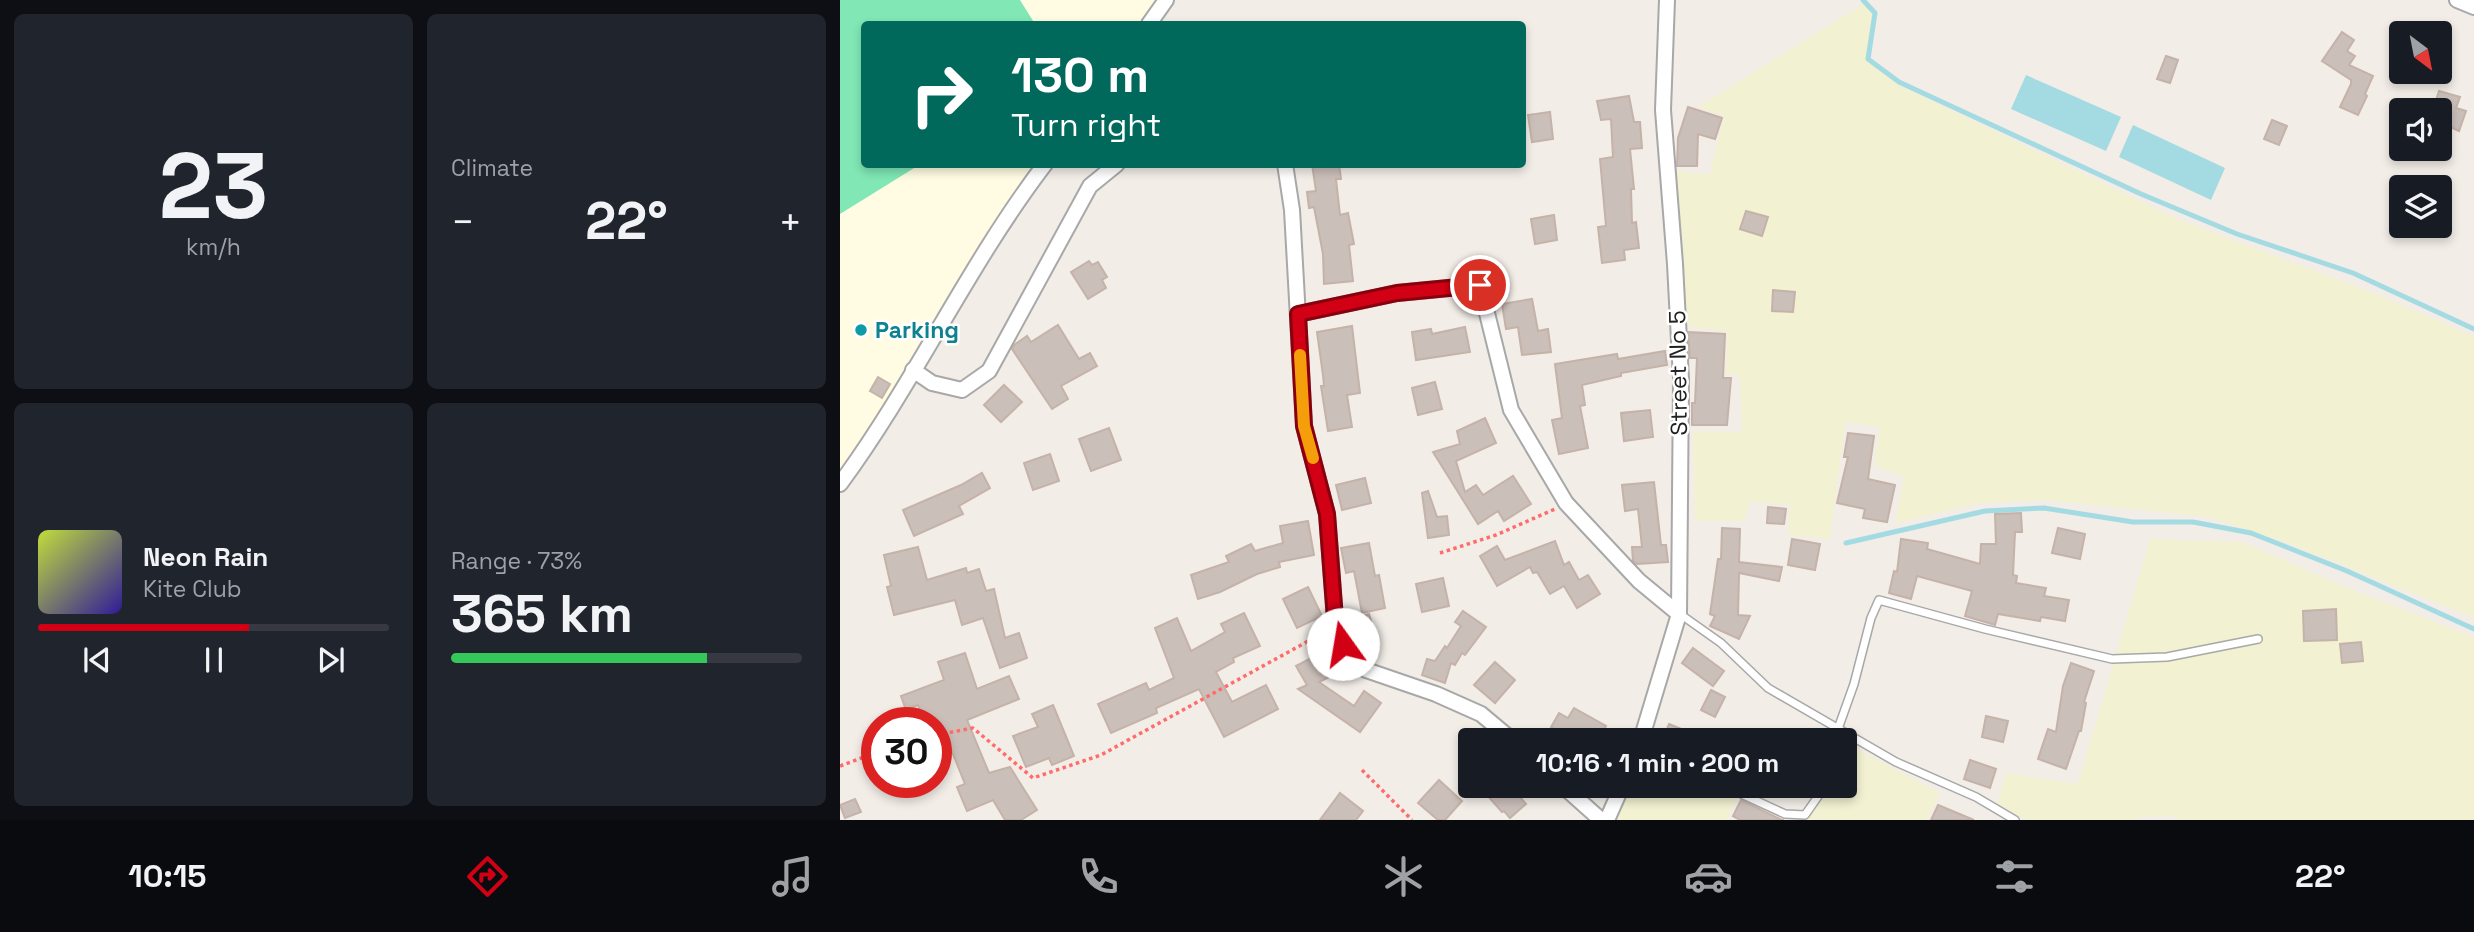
<!DOCTYPE html>
<html lang="en">
<head>
<meta charset="utf-8">
<style>
	:root { --surface:#171b24; --page:#20242c; --text:#f1f3f6; --muted:#9ea1a6; --line:#363941; --accent:#d20015 }
	body { margin:0; font-family:"Space Grotesk",sans-serif; background:var(--page); color:var(--text); height:100vh; display:flex; flex-direction:column; font-size:26px; white-space:nowrap }
	* { box-sizing:border-box; margin:0 }
	p { font-size:23px; color:var(--muted) }
	.icon { flex:none; width:38px; height:38px; fill:none; stroke:currentColor; stroke-width:2; stroke-linecap:round; stroke-linejoin:round }
	.map { position:relative; flex:1; overflow:hidden }
	.panel { display:flex; flex-direction:column; gap:14px; padding:14px; background:#0d0f14; width:840px }
	.panel>* { flex:none }
	.hud { position:absolute; left:21px; top:21px; width:665px; height:147px; border-radius:7px; box-shadow:0 4px 10px #0003; background:#00695c; color:#fff; overflow:hidden }
	.needle { width:46px; rotate:148deg }
	.buttons { position:absolute; left:1549px; top:21px; display:grid; gap:14px }
	.buttons a { display:grid; place-items:center; width:63px; height:63px; border-radius:7px; background:var(--surface); box-shadow:0 4px 10px #0003; font-size:35px }
	.speed { position:absolute; left:21px; top:707px; display:flex; gap:14px; font-size:35px; font-weight:700; text-align:center }
	.speed>* { display:grid; place-content:center; width:91px; height:91px; border-radius:50%; background:var(--surface); box-shadow:0 4px 10px #0003; line-height:1 }
	.speed .limit { border:10px solid #d22; background:#fff; color:#111 }
	.pin { position:absolute; display:grid; place-items:center; width:60px; height:60px; color:#fff; margin:-30px; border:4px solid #fff; border-radius:50%; box-shadow:0 2px 7px #0007 }
	.me { position:absolute; width:77px; margin:-38px; rotate:347deg; stroke-linejoin:round; filter:drop-shadow(0 0 5px #0008) }
	.turn { display:flex; align-items:center; gap:24px; height:147px; padding:0 35px; font-size:32px }
	.turn .icon { width:91px; height:91px; stroke-width:2.5 }
	.turn b { display:block; font-size:49px; line-height:60px }
	.big { font-size:52px; font-weight:800; line-height:1.1 }
	.panel .tile { flex:1; display:flex; flex-direction:column; justify-content:center; gap:10px; min-width:0; padding:0 24px; border-radius:10px; background:var(--page) }
	.panel .dial { align-items:center; gap:0 }
	.dial b { font-size:91px; line-height:1 }
	.song { display:flex; align-items:center; gap:21px }
	.cover { width:84px; height:84px; border-radius:10px; background:linear-gradient(135deg,hsl(70 70% 55%),hsl(250 70% 35%)) }
	.played { height:7px; border-radius:4px; background:linear-gradient(90deg,var(--accent) 60%,var(--line) 60%) }
	.keys { display:flex; justify-content:space-around; direction:ltr }
	.heat { display:flex; justify-content:space-between; align-items:center; font-size:38px; direction:ltr }
	.charge { height:10px; border-radius:5px; background:linear-gradient(90deg,#34c759 73%,var(--line) 0) }
	.panel .tiles { flex:1; display:grid; gap:14px; grid-template-columns:repeat(2,1fr) }
	.trip { position:absolute; left:618px; top:728px; width:399px; height:70px; border-radius:7px; background:var(--surface); box-shadow:0 4px 10px #0003; font-weight:800; line-height:70px; text-align:center }
	.dock { display:flex; height:112px; justify-content:space-around; align-items:center; background:#090b0e; color:var(--muted) }
	.dock .icon { width:49px; height:49px }
	.dock .on { color:var(--accent) }
	.dock b { font-size:32px; color:var(--text) }
	main { display:flex; flex:1; min-height:0 }
	.map>svg:first-child { display:block }
	.education { fill:#fffce3 }
	.farmland { fill:#f2f1d2 }
	.pitch { fill:#80e7b5 }
	.water { fill:#a4dbe3 }
	.lines { fill:none; stroke-linecap:round; stroke-linejoin:round }
	.stream { stroke:#a4dbe3; stroke-width:5 }
	.building { fill:#cbbfba; stroke:#c5b2a8; stroke-width:2 }
	.lane-casing { stroke:#a8a8a8; stroke-width:10 }
	.street-casing { stroke:#a8a8a8; stroke-width:18 }
	.path { stroke:#ff6c6b; stroke-width:3.5; stroke-dasharray:3.5 3.5; stroke-linecap:butt }
	.lane { stroke:#fff; stroke-width:7 }
	.street { stroke:#fff; stroke-width:14 }
	.route-casing { stroke:#88000e; stroke-width:18 }
	.route { stroke:#d20015; stroke-width:12 }
	.slow { stroke:#f59e0b; stroke-width:12 }
	.culture-dot { fill:#0f9aa8; stroke:#fff; stroke-width:2.5 }
	.labels { text-anchor:middle; dominant-baseline:central; stroke-width:5; stroke-linejoin:round; paint-order:stroke }
	.culture-label { font-size:23px; font-weight:bold; fill:#0d838f; stroke:#fff; text-anchor:start }
	.street-label { font-size:23px; fill:#212121; stroke:#fff }
</style>
</head>
<body>
<main>
<section class="panel">
<div class="tiles">
<div class="tile dial"><b>23</b><p>km/h</p></div>
<div class="tile"><p>Climate</p>
<div class="heat"><a>−</a><b class="big">22°</b><a>+</a></div>
</div>
<div class="tile">
<div class="song"><i class="cover"></i><div><b>Neon Rain</b><p>Kite Club</p></div></div>
<div class="played"></div>
<div class="keys"><svg class="icon" aria-label="previous" viewBox="0 0 24 24"><path d="M18 5L8 12l10 7zM5 5v14"/></svg><svg class="icon" aria-label="pause" viewBox="0 0 24 24"><path d="M8 5v14M16 5v14"/></svg><svg class="icon" aria-label="next" viewBox="0 0 24 24"><path d="M6 5l10 7-10 7zM19 5v14"/></svg></div>
</div>
<div class="tile"><p>Range · 73%</p><b class="big">365 km</b><div class="charge"></div></div>
</div>
</section>
<div class="map">
<svg width="1634" height="820" viewBox="0 0 1634 820">
	<rect width="100%" height="100%" fill="#f2ede7"/>
	<!-- education -->
	<polygon class="education" points="0,0 319,0 303,24 24,24 24,164 193,165 165,204 45,403 0,470"/>
	<!-- farmland -->
	<g class="farmland">
		<polygon points="1023,4 1033,15 1026,60 1059,85 1337,219 1526,290 1634,336 1634,618 1448,543 1368,517 1207,500 1141,503 1056,523 1064,476 1034,466 1040,427 1005,422 990,539 948,535 950,505 910,501 904,521 855,521 853,431 902,432 900,376 886,374 887,331 848,327 836,171 870,175 884,116 858,107"/>
		<polygon points="1310,539 1402,542 1503,586 1634,637 1634,820 1337,820 1337,816 1299,817 1298,820 1186,820 1157,804 1166,773 1238,784"/>
		<polygon points="1005,743 1100,793 1087,820 939,820 969,818 984,786 1004,786"/>
		<polygon points="791,786 869,786 897,798 887,819 889,820 777,820"/>
	</g>
	<!-- pitch -->
	<polygon class="pitch" points="0,0 180,0 195,24 24,24 24,164 79,165 0,214"/>
	<!-- water -->
	<g class="water">
		<polygon points="1186,75 1281,117 1266,151 1171,109"/>
		<polygon points="1293,125 1385,168 1371,200 1279,157"/>
	</g>
	<g class="lines">
		<!-- stream -->
		<g class="stream">
			<polyline points="1023,0 1035,13 1028,59 1059,82 1301,194 1397,234 1513,273 1634,329"/>
			<polyline points="1006,543 1145,511 1204,508 1293,522 1353,522 1411,533 1507,571 1634,629"/>
		</g>
	</g>
	<!-- building -->
	<g class="building">
		<polygon points="1502,32 1514,40 1507,51 1515,56 1509,65 1533,76 1525,94 1527,96 1518,115 1500,107 1511,84 1511,80 1482,61"/>
		<polygon points="1326,56 1338,60 1330,83 1317,79"/>
		<polygon points="1599,91 1620,97 1616,108 1626,111 1619,131 1600,122 1600,110 1593,110"/>
		<polygon points="789,96 794,122 800,122 802,148 790,149 794,189 791,189 792,223 796,222 799,248 784,250 785,260 762,263 758,227 766,226 760,159 773,157 771,119 761,120 757,101"/>
		<polygon points="848,107 882,118 875,139 858,134 857,166 837,166 838,138"/>
		<polygon points="710,112 713,139 692,142 688,115"/>
		<polygon points="1432,120 1447,126 1439,145 1424,139"/>
		<polygon points="472,164 499,164 501,179 496,179 500,215 508,213 514,244 509,245 513,281 484,284 483,254 474,207 469,208 467,192 476,191"/>
		<polygon points="906,211 928,217 922,236 900,229"/>
		<polygon points="714,215 717,240 695,244 691,219"/>
		<polygon points="249,261 252,265 258,262 267,277 262,280 266,288 248,299 231,272"/>
		<polygon points="933,290 955,292 953,312 932,311"/>
		<polygon points="692,299 698,331 708,329 711,352 682,355 678,327 666,329 662,304"/>
		<polygon points="218,325 239,359 250,353 257,366 221,386 228,399 212,409 172,349 174,345 187,336 191,342"/>
		<polygon points="512,326 520,393 507,395 512,427 488,431 481,386 484,386 483,375 477,332"/>
		<polygon points="625,327 630,352 576,360 572,332 591,329 592,334"/>
		<polygon points="848,332 885,334 883,378 891,378 887,425 852,425 852,403 855,403 857,358 850,358"/>
		<polygon points="825,351 827,365 781,373 781,376 742,385 745,405 740,406 748,448 719,454 712,420 722,418 715,364 777,354 778,359"/>
		<polygon points="38,377 50,384 42,398 30,391"/>
		<polygon points="595,382 602,409 578,415 572,388"/>
		<polygon points="164,385 182,402 161,422 144,405"/>
		<polygon points="810,410 813,437 784,441 781,413"/>
		<polygon points="645,418 656,443 616,461 625,492 636,485 643,495 673,476 691,504 664,521 658,511 638,524 593,452 620,444 617,431"/>
		<polygon points="269,428 281,460 251,471 239,439"/>
		<polygon points="1008,433 1034,436 1028,479 1055,485 1047,522 1023,518 1025,509 997,503 1008,457 1004,457"/>
		<polygon points="210,454 219,481 193,490 184,463"/>
		<polygon points="142,473 150,488 119,506 123,514 74,536 63,510 121,485"/>
		<polygon points="525,478 531,503 502,510 496,485"/>
		<polygon points="814,482 821,545 826,545 828,562 797,564 793,561 792,547 802,547 798,509 785,511 782,485"/>
		<polygon points="588,491 597,517 607,516 609,535 588,538 582,493"/>
		<polygon points="928,507 946,509 944,524 927,523"/>
		<polygon points="1181,513 1182,532 1175,532 1173,575 1177,576 1176,583 1206,588 1204,596 1229,600 1225,621 1201,617 1200,621 1158,614 1155,625 1125,616 1132,591 1077,576 1071,599 1049,593 1054,571 1057,572 1061,539 1088,543 1087,549 1140,564 1141,544 1156,544 1155,514"/>
		<polygon points="468,521 474,555 439,562 440,567 417,574 380,592 358,599 351,575 389,562 386,556 411,544 415,551 443,543 440,526"/>
		<polygon points="882,528 900,529 899,562 942,567 939,581 899,573 898,615 910,616 899,639 870,626 875,616 870,614 878,559 881,559"/>
		<polygon points="1218,528 1245,534 1240,559 1212,553"/>
		<polygon points="952,539 980,544 975,570 948,565"/>
		<polygon points="715,541 724,565 729,562 739,580 748,575 760,594 737,608 724,586 710,594 697,572 693,573 690,567 657,586 640,556 657,546 665,560"/>
		<polygon points="529,543 535,576 539,575 545,608 522,613 514,571 506,573 501,548"/>
		<polygon points="78,547 87,580 126,568 127,573 139,569 146,591 154,589 165,638 179,633 187,658 160,668 143,618 122,625 115,600 54,615 47,587 51,586 44,555"/>
		<polygon points="603,578 609,606 582,612 576,584"/>
		<polygon points="468,587 482,616 457,628 443,599"/>
		<polygon points="1496,609 1497,640 1464,641 1463,611"/>
		<polygon points="623,611 646,627 625,655 622,653 615,665 611,663 605,683 582,675 587,659 595,661 605,646 607,648 621,626 615,622"/>
		<polygon points="404,613 420,646 393,658 394,662 376,672 392,702 426,685 438,709 384,737 359,689 316,708 317,713 271,733 258,704 306,683 309,690 334,678 315,628 337,618 351,651 385,632 381,624"/>
		<polygon points="529,614 533,627 518,632 513,619"/>
		<polygon points="1521,642 1523,661 1502,663 1500,644"/>
		<polygon points="853,648 884,671 873,686 842,663"/>
		<polygon points="125,653 137,689 169,676 179,699 127,720 149,773 170,767 197,810 181,820 165,820 153,800 127,811 117,787 125,784 100,722 85,723 78,705 66,710 61,696 104,680 98,662"/>
		<polygon points="479,654 491,676 479,682 514,706 524,691 541,703 520,732 458,689 467,685 456,666"/>
		<polygon points="655,662 675,680 655,703 634,685"/>
		<polygon points="1231,663 1254,671 1244,702 1246,703 1241,731 1239,731 1226,769 1198,759 1208,729 1216,732 1223,686"/>
		<polygon points="871,690 885,697 875,717 861,710"/>
		<polygon points="213,705 234,756 212,765 209,758 186,767 173,736 198,727 192,714"/>
		<polygon points="734,708 766,726 759,740 719,740 723,733 711,727 719,713 728,718"/>
		<polygon points="1146,716 1168,721 1163,742 1142,737"/>
		<polygon points="829,724 868,740 823,740"/>
		<polygon points="1130,760 1156,769 1150,788 1124,779"/>
		<polygon points="599,780 622,801 605,820 598,820 578,803"/>
		<polygon points="639,786 695,786 680,797 686,804 670,818 664,811 662,812"/>
		<polygon points="500,793 523,811 516,820 480,820"/>
		<polygon points="15,799 21,812 5,818 0,805"/>
		<polygon points="901,800 942,820 944,820 900,820 893,816"/>
		<polygon points="1098,805 1134,820 1091,820"/>
	</g>
	<g class="lines">
		<defs>
			<g id="lane">
				<polyline points="840,614 881,643 928,688 1056,762 1136,797 1175,820"/>
				<polyline points="994,740 1014,684 1031,618 1039,600 1145,629 1272,659 1327,657 1418,639"/>
				<polyline points="884,786 945,814 965,815 979,795 981,786"/>
			</g>
			<g id="street">
				<polyline points="1617,0 1634,7"/>
				<polyline points="309,24 326,0"/>
				<polyline points="445,164 452,210 464,426 487,514 496,632 510,656 526,670 596,694 641,714 672,740"/>
				<polyline points="458,314 557,293 640,285 671,410 726,503 799,581 839,614"/>
				<polyline points="73,370 92,383 122,390 149,371 250,186 277,164"/>
				<path d="M0,484C75,382 128,265 205,164"/>
				<polyline points="801,740 839,614 841,379 835,264 823,110 827,0"/>
				<polyline points="723,786 761,820"/>
				<polyline points="767,820 782,786"/>
			</g>
		</defs>
		<!-- lane casing -->
		<use href="#lane" class="lane-casing"/>
		<!-- street casing -->
		<use href="#street" class="street-casing"/>
		<!-- path -->
		<g class="path">
			<polyline points="600,553 656,535 715,509"/>
			<polyline points="96,735 133,728 193,778 261,755 483,633"/>
			<polyline points="0,766 37,752"/>
			<polyline points="522,770 572,820"/>
		</g>
		<!-- lane -->
		<use href="#lane" class="lane"/>
		<!-- street -->
		<use href="#street" class="street"/>
	</g>
	<g class="lines">
		<defs>
			<polyline id="route" points="503,644 496,632 487,514 464,426 458,314 557,293 640,285"/>
		</defs>
		<!-- route casing -->
		<use href="#route" class="route-casing"/>
		<!-- route -->
		<use href="#route" class="route"/>
		<!-- slow -->
		<polyline class="slow" points="460,355 464,426 473,458"/>
	</g>
	<!-- markers -->
	<circle class="culture-dot" cx="21" cy="330" r="7"/>
	<g class="labels">
		<!-- culture labels -->
		<g class="culture-label">
			<text x="35" y="330">Parking</text>
		</g>
		<!-- street labels -->
		<g class="street-label">
			<text transform="translate(838 373) rotate(-91)">Street No 5</text>
		</g>
	</g>
</svg>
<div class="buttons">
<a><svg class="needle" viewBox="-14 -14 28 28"><path d="M0-13l5 13h-10z" fill="#e53935"/><path d="M0 13l5-13h-10z" fill="#9ea1a6"/></svg></a>
<a><svg class="icon" aria-label="sound" viewBox="0 0 24 24"><path d="M4 9h4l5-4v14l-5-4H4zM17 9q2 3 0 6"/></svg></a>
<a><svg class="icon" aria-label="layers" viewBox="0 0 24 24"><path d="M12 4l9 5-9 5-9-5zM3 14l9 5 9-5"/></svg></a>
</div>
<div class="speed"><div class="limit">30</div></div>
<div class="pin" style="left:640px;top:285px;background:#d93025"><svg class="icon" aria-label="arrive" viewBox="0 0 24 24"><path d="M6 21V4h12l-3 4 3 4H6"/></svg></div>
<svg class="me" style="left:503px;top:644px" viewBox="-20 -20 40 40"><circle r="19" fill="#fff"/><path d="M0-13L10 11 0 6-10 11z" fill="#d20015"/></svg>
<div class="trip">10:16 · 1 min · 200 m</div>
<div class="hud">
<div class="turn"><svg class="icon" aria-label="right" viewBox="0 0 24 24"><path d="M7 20v-9h11M14 6l5 5-5 5"/></svg><div><b>130 m</b>Turn right</div></div>
</div>
</div>
</main>
<nav class="dock">
<b>10:15</b>
<svg class="icon on" aria-label="directions" viewBox="0 0 24 24"><path d="M12 3l9 9-9 9-9-9zM9 14v-3h6M13 9l2 2-2 2"/></svg>
<svg class="icon" aria-label="music" viewBox="0 0 24 24"><path d="M9 18V5l10-2v13"/><circle cx="6" cy="18" r="3"/><circle cx="16" cy="16" r="3"/></svg>
<svg class="icon" aria-label="phone" viewBox="0 0 24 24"><path d="M5 4h4l2 5-3 2q2 4 5 5l2-3 5 2v4C11 20 4 13 5 4z"/></svg>
<svg class="icon" aria-label="climate" viewBox="0 0 24 24"><path d="M12 3v18M4 7l16 10M4 17L20 7"/></svg>
<svg class="icon" aria-label="car" viewBox="0 0 24 24"><path d="M5 17H2v-5l4-1 3-4h7l3 4 3 1v5h-3M9 17h6M6 11h13"/><circle cx="7" cy="17" r="2"/><circle cx="17" cy="17" r="2"/></svg>
<svg class="icon" aria-label="filters" viewBox="0 0 24 24"><path d="M4 7h16M4 17h16"/><circle cx="9" cy="7" r="2"/><circle cx="15" cy="17" r="2"/></svg>
<b>22°</b>
</nav>
</body>
</html>
